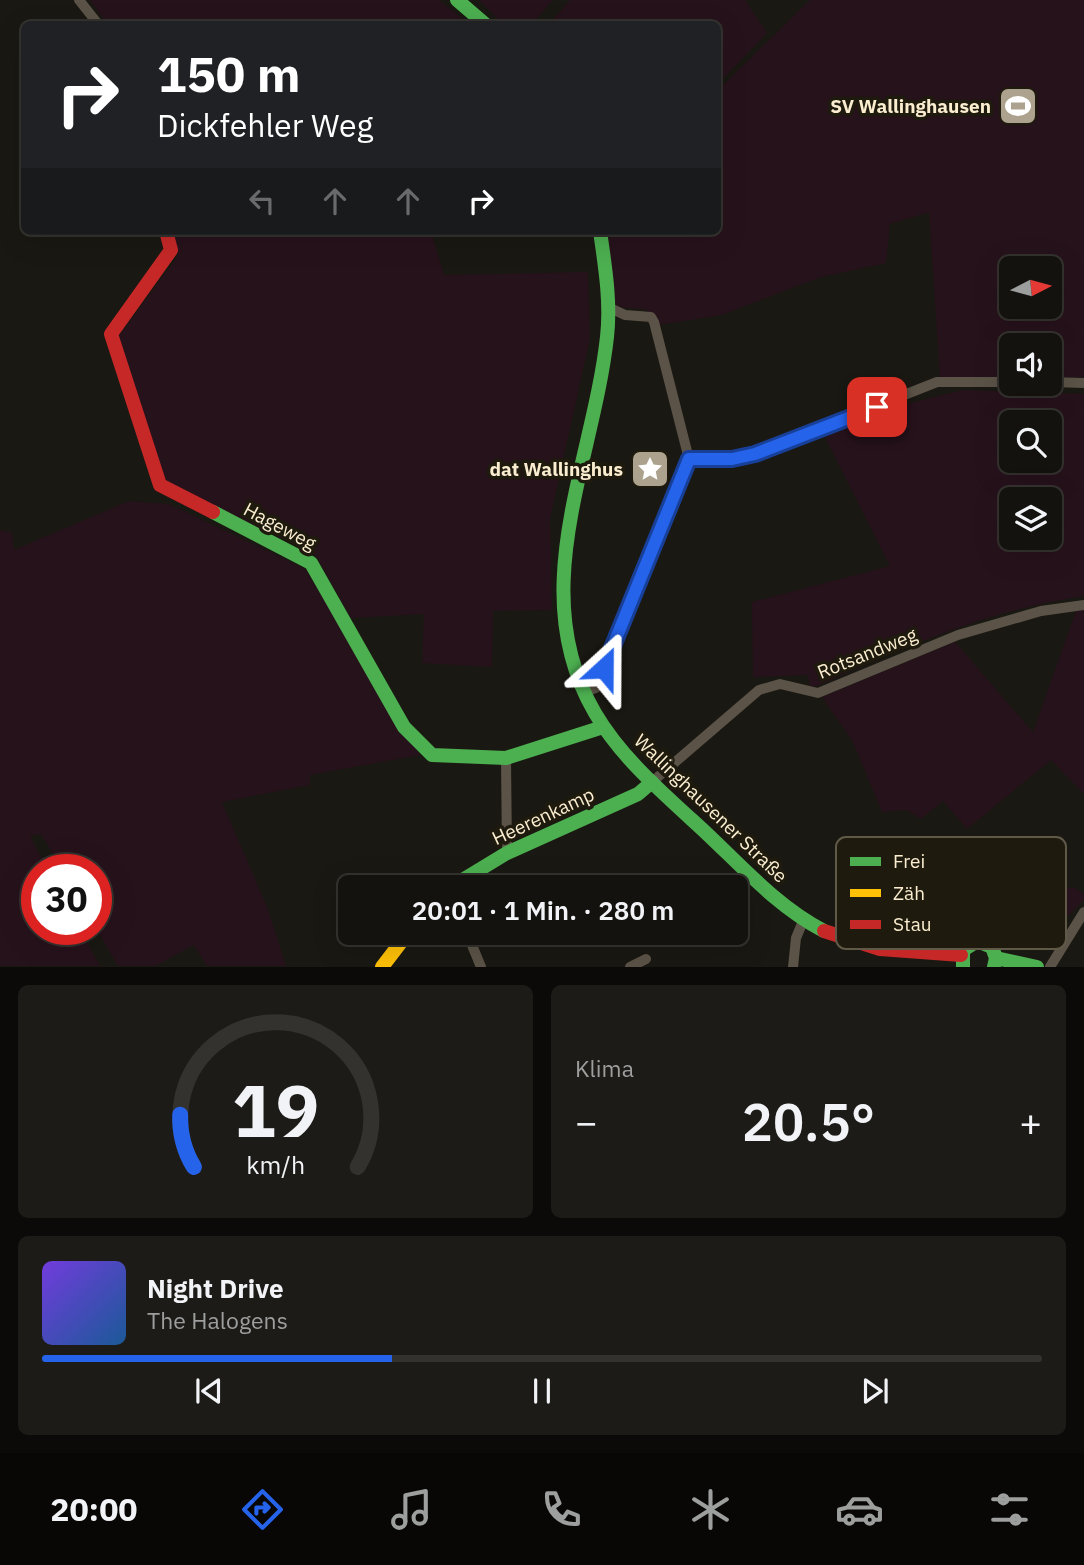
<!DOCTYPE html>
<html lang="de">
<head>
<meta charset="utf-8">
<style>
	:root { --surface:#14120e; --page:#1d1b17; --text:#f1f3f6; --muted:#9d9e9e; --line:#33322e; --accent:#2563eb }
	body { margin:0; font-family:"IBM Plex Sans",sans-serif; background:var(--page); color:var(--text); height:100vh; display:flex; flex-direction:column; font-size:26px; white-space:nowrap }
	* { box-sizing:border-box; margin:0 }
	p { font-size:23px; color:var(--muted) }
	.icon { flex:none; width:38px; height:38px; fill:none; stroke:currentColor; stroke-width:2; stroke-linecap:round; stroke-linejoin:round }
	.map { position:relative; height:967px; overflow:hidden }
	.side { display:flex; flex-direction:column; gap:18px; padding:18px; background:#0b0a08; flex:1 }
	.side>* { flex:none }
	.guide { position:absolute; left:21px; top:21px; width:700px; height:214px; border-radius:10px; box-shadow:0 7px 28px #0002,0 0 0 2px var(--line); background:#202124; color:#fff; overflow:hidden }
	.needle { width:46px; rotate:84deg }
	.fabs { position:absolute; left:999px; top:256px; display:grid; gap:14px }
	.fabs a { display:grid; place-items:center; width:63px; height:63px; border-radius:10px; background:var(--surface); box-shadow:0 7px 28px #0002,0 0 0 2px var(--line); font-size:35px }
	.speed { position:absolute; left:21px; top:854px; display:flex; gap:14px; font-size:35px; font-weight:700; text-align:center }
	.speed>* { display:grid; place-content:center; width:91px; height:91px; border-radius:50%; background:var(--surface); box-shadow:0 7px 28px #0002,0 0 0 2px var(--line); line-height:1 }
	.speed .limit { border:10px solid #d22; background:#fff; color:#111 }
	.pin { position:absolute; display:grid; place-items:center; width:60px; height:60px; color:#fff; margin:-30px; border-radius:14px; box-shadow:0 4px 10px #0006 }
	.me { position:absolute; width:77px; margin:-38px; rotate:24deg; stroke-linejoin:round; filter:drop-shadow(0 0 5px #0008) }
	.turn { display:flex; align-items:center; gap:24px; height:147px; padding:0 21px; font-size:32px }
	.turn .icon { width:91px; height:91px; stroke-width:2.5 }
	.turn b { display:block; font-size:49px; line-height:60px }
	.lanes { display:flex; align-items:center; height:66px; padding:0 21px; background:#0003; justify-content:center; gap:35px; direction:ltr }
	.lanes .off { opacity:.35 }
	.big { font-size:52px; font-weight:600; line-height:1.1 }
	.side .tile { flex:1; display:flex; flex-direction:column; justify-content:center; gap:10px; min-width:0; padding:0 24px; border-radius:10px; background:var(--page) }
	.side .dial { align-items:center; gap:0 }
	.dial svg { height:182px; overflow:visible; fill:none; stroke:var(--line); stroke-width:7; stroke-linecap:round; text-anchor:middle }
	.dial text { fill:var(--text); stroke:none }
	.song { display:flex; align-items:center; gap:21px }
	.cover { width:84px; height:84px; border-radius:10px; background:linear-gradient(135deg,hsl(260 70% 55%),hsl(210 70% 35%)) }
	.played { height:7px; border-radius:4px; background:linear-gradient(90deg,var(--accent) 35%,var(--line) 35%) }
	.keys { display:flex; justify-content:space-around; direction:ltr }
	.heat { display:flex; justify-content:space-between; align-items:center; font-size:38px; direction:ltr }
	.side .tiles { flex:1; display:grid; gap:18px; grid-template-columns:1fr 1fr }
	.tile:last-child { grid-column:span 2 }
	.trip { position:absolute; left:338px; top:875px; width:410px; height:70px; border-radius:10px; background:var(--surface); box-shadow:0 7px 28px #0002,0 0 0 2px var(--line); font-weight:600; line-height:70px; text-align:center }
	.tab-bar { display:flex; height:112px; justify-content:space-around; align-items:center; background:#080706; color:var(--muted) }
	.tab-bar .icon { width:49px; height:49px }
	.tab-bar .current { color:var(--accent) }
	.tab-bar b { font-size:32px; color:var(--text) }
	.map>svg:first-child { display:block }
	.green { fill:#26121b; fill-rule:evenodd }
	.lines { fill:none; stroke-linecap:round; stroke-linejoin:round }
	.street { stroke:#5b5347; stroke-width:10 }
	.fast { stroke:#4caf50; stroke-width:14 }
	.slow { stroke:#ffc107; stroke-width:14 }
	.jam { stroke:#c62828; stroke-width:14 }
	.route-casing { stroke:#184099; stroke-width:18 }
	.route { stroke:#2563eb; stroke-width:12 }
	.labels { text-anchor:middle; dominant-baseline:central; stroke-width:7; stroke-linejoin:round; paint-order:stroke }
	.poi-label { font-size:19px; font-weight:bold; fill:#fbedcf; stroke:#1e1a0e; text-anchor:end }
	.street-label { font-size:19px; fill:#fbedcf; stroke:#1e1a0e }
	.key { fill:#1e1a0e; stroke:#605948; stroke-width:2 }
	.key-label { font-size:19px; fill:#fbedcf }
</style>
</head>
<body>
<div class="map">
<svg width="1084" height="967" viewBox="0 0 1084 967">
	<rect width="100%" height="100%" fill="#1a1812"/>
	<!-- green -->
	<g class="green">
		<polygon points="90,0 439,0 469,24 107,24"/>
		<polygon points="479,0 553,0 532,24 503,24"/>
		<polygon points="570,0 745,0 767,33 718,84 718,24 549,24"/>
		<path d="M810,0H1084V377H1050V345H1012L1011,377H940L929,212L890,224L886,263L821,277L721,315L653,326L647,310L622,307L605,300L594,231H718V90ZM1012,268H1050V306H1012Z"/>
		<polygon points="171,231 431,231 444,275 588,272 590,338 550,519 552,610 493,611 492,667 422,663 424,614 351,618 315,554 166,484 118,337 178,256"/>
		<path d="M963,390L1084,394V596C984,611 909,646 817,686L810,687L808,675L753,677L752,602L890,566L825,437L914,402ZM1012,422H1050V460H1012ZM1012,499H1050V537H1012Z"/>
		<polygon points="129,501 169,504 305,569 420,755 310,775 310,785 222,802 267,907 286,966 207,966 194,945 155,966 118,966 96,928 96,870 63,870 41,834 30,836 48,870 37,870 37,929 80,929 100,966 0,966 0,530 12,533 14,550"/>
		<polygon points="1084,610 1084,794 1051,760 967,829 943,801 921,819 907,810 882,812 853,742 822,697 955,642 1033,732 1076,611"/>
		<polygon points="958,863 1031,865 1033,886 1075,888 1084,894 1084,900 1064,920 1048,948 1021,943 989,927 972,925 942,940 932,939 925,865"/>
	</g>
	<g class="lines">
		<!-- street -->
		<g class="street">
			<polyline points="79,0 98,24"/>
			<polyline points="1050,382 1084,383"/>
			<polyline points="689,459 732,459 755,454 937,382 1012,382"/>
			<polyline points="583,692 596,688 689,459 654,322 651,317 625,315 608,307"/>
			<polyline points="506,758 507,853"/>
			<polyline points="652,782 759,690 780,684 818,693 958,635 1041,611 1084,605"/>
			<polyline points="467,933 481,967"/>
			<polyline points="630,967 646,959"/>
			<polyline points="793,967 796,938 804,919"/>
			<polyline points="1050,967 1084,912"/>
		</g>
		<!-- fast -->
		<g class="fast">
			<polyline points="457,0 485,24"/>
			<path d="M600,231C605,266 611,302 607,337C593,463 524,592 595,713C619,754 656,787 691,819C734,857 772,904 824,931"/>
			<polyline points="213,512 311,563 404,727 432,755 506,758 603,727"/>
			<polyline points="451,887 507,853 638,794 652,782"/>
			<polyline points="996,958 1037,967"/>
			<polyline points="963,967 963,950 977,941 992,947 996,958 994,967"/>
		</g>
		<!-- slow -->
		<polyline class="slow" points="382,967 408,933"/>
		<!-- jam -->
		<g class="jam">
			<polyline points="166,231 171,250 111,334 160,485 213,512"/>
			<polyline points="824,931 880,949 961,955"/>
		</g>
	</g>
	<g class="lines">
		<defs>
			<polyline id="route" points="604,668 689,459 732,459 755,454 877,407"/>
		</defs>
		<!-- route casing -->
		<use href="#route" class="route-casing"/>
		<!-- route -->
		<use href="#route" class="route"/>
	</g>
	<!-- icons -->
	<defs>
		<symbol id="stadium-square" viewBox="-11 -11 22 22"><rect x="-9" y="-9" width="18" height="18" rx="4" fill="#aca28d" stroke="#1e1a0e"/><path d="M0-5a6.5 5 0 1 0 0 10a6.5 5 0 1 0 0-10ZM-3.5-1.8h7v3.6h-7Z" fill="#fff"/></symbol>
		<symbol id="sight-square" viewBox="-11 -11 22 22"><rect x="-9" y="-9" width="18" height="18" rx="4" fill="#aca28d" stroke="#1e1a0e"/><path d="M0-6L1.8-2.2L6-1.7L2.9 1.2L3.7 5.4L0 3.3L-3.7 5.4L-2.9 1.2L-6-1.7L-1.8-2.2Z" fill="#fff"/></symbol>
	</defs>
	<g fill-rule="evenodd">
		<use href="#stadium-square" x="996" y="84" width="44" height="44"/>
		<use href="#sight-square" x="628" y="447" width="44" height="44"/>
	</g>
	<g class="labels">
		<!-- poi labels -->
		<g class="poi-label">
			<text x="991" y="106">SV Wallinghausen</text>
			<text x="623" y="469">dat Wallinghus</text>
		</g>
		<!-- street labels -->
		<g class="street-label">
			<text transform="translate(280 526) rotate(28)">Hageweg</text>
			<text transform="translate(867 653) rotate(-22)">Rotsandweg</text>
			<text transform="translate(711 808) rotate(44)">Wallinghausener Straße</text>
			<text transform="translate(543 816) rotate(-25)">Heerenkamp</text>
		</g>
	</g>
	<!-- legend -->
	<rect x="836" y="837" width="230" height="112" rx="10" class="key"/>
	<rect x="850" y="857" width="31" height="9" fill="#4caf50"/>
	<rect x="850" y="889" width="31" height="8" fill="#ffc107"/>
	<rect x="850" y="920" width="31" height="9" fill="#c62828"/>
	<g class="key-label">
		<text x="893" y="868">Frei</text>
		<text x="893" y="900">Zäh</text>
		<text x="893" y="931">Stau</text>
	</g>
</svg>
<div class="fabs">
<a><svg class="needle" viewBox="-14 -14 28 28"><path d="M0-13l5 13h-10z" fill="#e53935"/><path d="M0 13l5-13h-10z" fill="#9d9e9e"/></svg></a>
<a><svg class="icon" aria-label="sound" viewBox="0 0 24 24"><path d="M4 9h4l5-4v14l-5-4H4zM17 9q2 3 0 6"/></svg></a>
<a><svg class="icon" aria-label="search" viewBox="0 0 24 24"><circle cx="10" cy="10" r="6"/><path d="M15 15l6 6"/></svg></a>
<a><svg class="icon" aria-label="layers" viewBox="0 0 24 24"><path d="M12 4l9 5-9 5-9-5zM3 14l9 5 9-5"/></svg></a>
</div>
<div class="speed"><div class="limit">30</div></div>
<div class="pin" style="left:877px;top:407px;background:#d93025"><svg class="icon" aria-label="arrive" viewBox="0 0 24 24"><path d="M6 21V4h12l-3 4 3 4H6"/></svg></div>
<svg class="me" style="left:604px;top:668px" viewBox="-20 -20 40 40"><path d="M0-17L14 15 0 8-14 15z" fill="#2563eb" stroke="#fff" stroke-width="4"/></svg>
<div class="trip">20:01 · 1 Min. · 280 m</div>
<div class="guide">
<div class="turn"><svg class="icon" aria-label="right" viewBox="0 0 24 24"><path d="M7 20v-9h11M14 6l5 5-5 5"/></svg><div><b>150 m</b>Dickfehler Weg</div></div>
<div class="lanes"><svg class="icon off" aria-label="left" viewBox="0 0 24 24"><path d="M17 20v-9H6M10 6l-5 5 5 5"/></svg><svg class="icon off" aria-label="ahead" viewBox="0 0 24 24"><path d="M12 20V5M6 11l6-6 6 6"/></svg><svg class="icon off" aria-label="ahead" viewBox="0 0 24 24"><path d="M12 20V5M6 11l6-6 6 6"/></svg><svg class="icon" aria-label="right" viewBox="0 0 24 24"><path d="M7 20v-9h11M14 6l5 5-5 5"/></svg></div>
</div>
</div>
<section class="side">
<div class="tiles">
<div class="tile dial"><svg viewBox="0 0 100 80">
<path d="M14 69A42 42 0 1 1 86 69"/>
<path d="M14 69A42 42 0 0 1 8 46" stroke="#2563eb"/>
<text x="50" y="56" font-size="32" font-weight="700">19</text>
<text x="50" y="72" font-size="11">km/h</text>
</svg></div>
<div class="tile"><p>Klima</p>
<div class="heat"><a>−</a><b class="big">20.5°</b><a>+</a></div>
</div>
<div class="tile">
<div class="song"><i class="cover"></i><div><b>Night Drive</b><p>The Halogens</p></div></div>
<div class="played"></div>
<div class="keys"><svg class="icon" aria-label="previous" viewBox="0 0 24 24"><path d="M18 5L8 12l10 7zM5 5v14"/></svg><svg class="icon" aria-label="pause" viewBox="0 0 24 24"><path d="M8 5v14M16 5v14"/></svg><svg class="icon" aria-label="next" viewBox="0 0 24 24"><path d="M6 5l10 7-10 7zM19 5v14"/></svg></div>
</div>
</div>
</section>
<nav class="tab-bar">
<b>20:00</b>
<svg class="icon current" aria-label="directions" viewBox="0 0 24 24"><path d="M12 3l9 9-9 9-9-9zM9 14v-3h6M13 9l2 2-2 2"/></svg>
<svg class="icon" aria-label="music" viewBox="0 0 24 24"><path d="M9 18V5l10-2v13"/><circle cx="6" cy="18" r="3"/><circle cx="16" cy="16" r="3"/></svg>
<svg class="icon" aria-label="phone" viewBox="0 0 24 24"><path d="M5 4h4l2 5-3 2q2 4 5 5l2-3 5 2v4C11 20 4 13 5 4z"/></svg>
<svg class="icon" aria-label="climate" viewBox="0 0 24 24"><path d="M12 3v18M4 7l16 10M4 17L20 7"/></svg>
<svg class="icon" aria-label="car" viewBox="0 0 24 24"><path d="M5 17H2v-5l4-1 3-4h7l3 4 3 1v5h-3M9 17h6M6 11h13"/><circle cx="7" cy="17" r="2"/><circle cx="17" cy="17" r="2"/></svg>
<svg class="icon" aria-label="filters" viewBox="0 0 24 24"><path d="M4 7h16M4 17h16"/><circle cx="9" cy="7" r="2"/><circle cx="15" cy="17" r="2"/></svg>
</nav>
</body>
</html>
